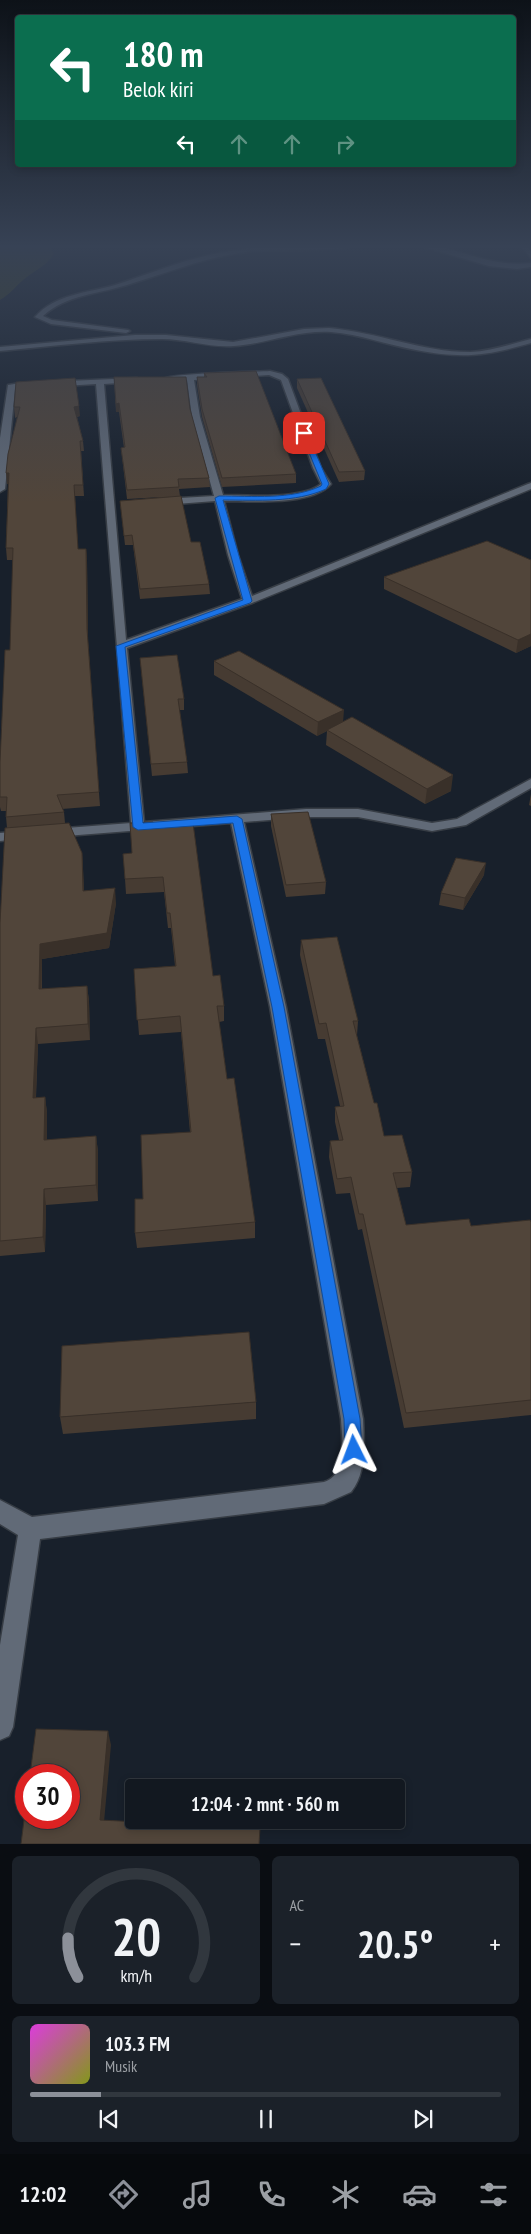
<!DOCTYPE html>
<html lang="id">
<head>
<meta charset="utf-8">
<style>
	:root { --surface:#121820; --page:#1b2129; --text:#f1f3f6; --muted:#9ca0a5; --line:#31373e; --accent:#8c9099 }
	body { margin:0; font-family:"PT Sans Narrow",sans-serif; background:var(--page); color:var(--text); height:100vh; display:flex; flex-direction:column; font-size:19px; white-space:nowrap }
	* { box-sizing:border-box; margin:0 }
	p { font-size:16px; color:var(--muted) }
	.icon { flex:none; width:28px; height:28px; fill:none; stroke:currentColor; stroke-width:2; stroke-linecap:round; stroke-linejoin:round }
	.map { position:relative; height:1844px; overflow:hidden }
	.details { display:flex; flex-direction:column; gap:12px; padding:12px; background:#0a0d12; flex:1 }
	.details>* { flex:none }
	.banner { position:absolute; left:15px; top:15px; width:501px; height:152px; border-radius:5px; box-shadow:0 2px 8px #0003,0 0 0 1px var(--line); background:#0b6e4f; color:#fff; overflow:hidden }
	.speed { position:absolute; left:15px; top:1764px; display:flex; gap:10px; font-size:25px; font-weight:700; text-align:center }
	.speed>* { display:grid; place-content:center; width:65px; height:65px; border-radius:50%; background:var(--surface); box-shadow:0 2px 8px #0003,0 0 0 1px var(--line); line-height:1 }
	.speed .limit { border:8px solid #d22; background:#fff; color:#111 }
	.pin { position:absolute; display:grid; place-items:center; width:42px; height:42px; color:#fff; margin:-21px; border-radius:10px; box-shadow:0 2px 8px #0006 }
	.me { position:absolute; width:55px; margin:-28px; rotate:357deg; stroke-linejoin:round; filter:drop-shadow(0 0 4px #0008) }
	.turn { display:flex; align-items:center; gap:18px; height:105px; padding:0 25px; font-size:22px }
	.turn .icon { width:65px; height:65px; stroke-width:2.5 }
	.turn b { display:block; font-size:35px; line-height:42px }
	.lanes { display:flex; align-items:center; height:48px; padding:0 25px; background:#0003; justify-content:center; gap:25px; direction:ltr }
	.lanes .off { opacity:.35 }
	.big { font-size:38px; font-weight:800; line-height:1.1 }
	.details .tile { flex:1; display:flex; flex-direction:column; justify-content:center; gap:8px; min-width:0; padding:0 18px; border-radius:8px; background:var(--page) }
	.details .dial { align-items:center; gap:0 }
	.dial svg { height:130px; overflow:visible; fill:none; stroke:var(--line); stroke-width:7; stroke-linecap:round; text-anchor:middle }
	.dial text { fill:var(--text); stroke:none }
	.song { display:flex; align-items:center; gap:15px }
	.cover { width:60px; height:60px; border-radius:8px; background:linear-gradient(135deg,hsl(300 70% 55%),hsl(70 70% 35%)) }
	.played { height:5px; border-radius:2px; background:linear-gradient(90deg,var(--accent) 15%,var(--line) 15%) }
	.keys { display:flex; justify-content:space-around; direction:ltr }
	.heat { display:flex; justify-content:space-between; align-items:center; font-size:28px; direction:ltr }
	.details .tiles { flex:1; display:grid; gap:12px; grid-template-columns:1fr 1fr }
	.tile:last-child { grid-column:span 2 }
	.trip { position:absolute; left:125px; top:1779px; width:280px; height:50px; border-radius:5px; background:var(--surface); box-shadow:0 2px 8px #0003,0 0 0 1px var(--line); font-weight:800; line-height:50px; text-align:center }
	.tabs { display:flex; height:80px; justify-content:space-around; align-items:center; background:#070a0d; color:var(--muted) }
	.tabs .icon { width:35px; height:35px }
	.tabs .on { color:var(--accent) }
	.tabs b { font-size:22px; color:var(--text) }
	.map>svg:first-child { display:block }
	.green { fill:#3d4120 }
	.lines { fill:none; stroke-linecap:round; stroke-linejoin:round }
	.street-casing { stroke:#373d45; stroke-width:3 }
	.street { fill:#616a77; fill-rule:evenodd }
	.wall { fill:#463b32 }
	.shaded-wall { fill:#393029 }
	.building { fill:#51453a; stroke:#393029 }
	.route { fill:#1a73e8; stroke:#114b97 }
</style>
</head>
<body>
<div class="map">
<svg width="531" height="1844" viewBox="0 0 531 1844">
	<rect width="100%" height="100%" fill="#18202b"/>
	<!-- green -->
	<path class="green" d="M0,245H48L54,253C48,265 37,269 27,277C17,284 11,294 0,300Z"/>
	<g class="lines">
		<defs>
			<g id="street">
				<path d="M358,245C343,252 277,249 256,251C210,255 170,272 127,285C98,294 66,295 43,316L52,320L128,330L130,331L126,333L51,324L35,317C55,294 87,293 115,285C146,275 177,262 209,255C258,244 308,245 358,245Z"/>
				<path d="M417,245C458,245 486,268 531,263V267L517,269L489,266Z"/>
				<polygon points="520,245 526,245 531,252 531,258"/>
				<path d="M329,328C377,332 422,352 470,352C491,351 511,344 531,339V343C486,356 463,359 416,350C387,345 360,334 331,332C297,330 266,344 234,346C210,348 186,339 162,339C108,339 54,346 0,351V347L135,335H166L233,342L304,329Z"/>
				<path d="M270,371L282,374L288,379L321,468L331,484C312,506 251,501 224,501L238,555L252,596L528,484L531,483V489L252,603L127,648L144,822L306,809H358L432,823L457,819L531,779V788L466,825L432,831L358,817H306L244,822L286,1007L363,1419C364,1443 367,1472 351,1492L324,1504L40,1539L13,1727L9,1736L0,1740V1645L18,1535L0,1524V1500L32,1517L324,1482C348,1475 342,1439 341,1419L270,1007L231,823L53,837L46,833L53,829L131,823L96,384L15,389L5,489L0,492V438L8,385L21,383L137,378L138,380L134,382L104,384L126,640L242,599L228,555L215,501L163,505L158,502L163,499L214,496L192,417L187,380L167,381L163,379C171,373 253,372 270,371ZM269,375L281,380L313,468L321,484C302,500 248,495 223,495L200,417L194,380Z"/>
				<polygon points="25,831 30,832 32,835 30,838 0,841 0,833"/>
			</g>
		</defs>
		<!-- street casing -->
		<use href="#street" class="street-casing"/>
		<!-- street -->
		<use href="#street" class="street"/>
	</g>
	<!-- wall -->
	<g class="wall">
		<polygon points="204,373 296,474 296,483 222,487 202,417 197,385 197,377 204,377"/>
		<polygon points="114,377 190,409 209,478 210,487 179,489 180,496 191,542 209,584 210,594 140,599 133,545 125,545 120,501 163,497 127,499 121,448 124,448 119,412 116,412"/>
		<polygon points="297,379 365,471 364,480 339,482 297,388"/>
		<polygon points="16,382 80,416 77,417 83,441 84,451 81,451 84,496 75,496 78,549 86,549 87,560 88,641 100,806 62,809 64,812 65,823 82,853 83,868 84,891 116,903 109,948 42,959 42,989 87,986 89,1001 90,1040 38,1044 36,1098 45,1097 47,1113 47,1140 96,1136 98,1152 98,1201 46,1205 45,1252 0,1256 0,923 7,828 6,817 6,811 1,811 0,807 0,762 10,650 13,560 7,560 6,548 8,484 7,484 17,417 15,418 14,407"/>
		<polygon points="531,560 531,646 516,653 384,589 384,577"/>
		<polygon points="140,658 184,699 184,710 179,710 187,762 188,773 152,776"/>
		<polygon points="214,661 343,722 451,791 425,804 326,745 327,731 317,736 214,675"/>
		<polygon points="531,794 531,806 529,805"/>
		<polygon points="271,814 326,882 325,894 286,897 271,826"/>
		<polygon points="153,826 224,1006 224,1021 219,1022 227,1079 255,1222 255,1238 137,1248 135,1233 143,1199 190,1132 181,1032 139,1035 134,969 175,966 171,928 168,928 164,892 126,894 125,879 132,853"/>
		<polygon points="484,875 463,910 439,905 441,893"/>
		<polygon points="301,940 358,1021 357,1036 374,1103 384,1136 412,1172 410,1187 397,1188 406,1225 471,1226 531,1222 531,1415 404,1428 362,1229 358,1230 350,1193 336,1194 329,1157 330,1141 339,1140 335,1122 335,1107 340,1106 325,1039 318,1039 300,955"/>
		<polygon points="256,1402 256,1419 63,1434 60,1417"/>
	</g>
	<!-- shaded-wall -->
	<g class="shaded-wall">
		<polygon points="119,403 119,412 116,412 116,404"/>
		<polygon points="79,406 80,416 75,417 74,407"/>
		<polygon points="6,473 9,473 10,484 7,484"/>
		<polygon points="86,549 87,560 88,641 100,806 87,629"/>
		<polygon points="531,634 531,646 516,653 518,640"/>
		<polygon points="344,710 343,723 327,730 327,731 317,736 318,722"/>
		<polygon points="453,775 451,791 425,804 427,789"/>
		<polygon points="82,853 83,868 84,906 83,891"/>
		<polygon points="486,863 484,875 463,910 465,898"/>
		<polygon points="115,888 116,903 109,948 42,959 41,1005 39,989 40,944"/>
		<polygon points="87,986 89,1001 90,1040 88,1024"/>
		<polygon points="36,1028 38,1044 35,1114 33,1098"/>
		<polygon points="45,1097 47,1113 47,1155 44,1140"/>
		<polygon points="96,1136 98,1152 98,1201 96,1185"/>
		<polygon points="44,1189 46,1205 45,1252 43,1237"/>
		<polygon points="108,1731 111,1745 103,1833 100,1820"/>
	</g>
	<!-- building -->
	<g class="building">
		<polygon points="256,371 296,474 222,478 202,409 197,377 207,377 204,373"/>
		<polygon points="114,377 186,377 190,409 209,478 178,479 179,487 127,490 121,448 125,447 119,403 116,404"/>
		<polygon points="75,378 79,406 74,407 83,441 80,441 83,485 74,485 78,549 86,549 87,629 99,792 57,795 64,812 6,817 7,797 0,797 0,762 5,650 10,650 13,548 6,548 9,473 6,473 8,454 20,407 14,407 16,382"/>
		<polygon points="321,378 365,471 339,472 297,379"/>
		<polygon points="181,496 191,542 200,542 209,584 140,589 132,535 124,536 120,501"/>
		<polygon points="487,541 531,560 531,634 518,640 384,577"/>
		<polygon points="239,651 344,710 318,722 214,661"/>
		<polygon points="177,655 184,699 178,699 187,762 151,764 140,658"/>
		<polygon points="352,717 453,775 427,789 327,730"/>
		<polygon points="308,812 326,882 286,885 271,814"/>
		<polygon points="153,822 153,826 193,823 213,976 220,975 224,1006 217,1006 227,1079 234,1078 255,1222 135,1233 135,1199 143,1199 141,1135 191,1132 180,1016 137,1020 134,969 176,966 170,913 167,913 163,877 125,879 123,854 132,853 130,823"/>
		<polygon points="69,823 82,853 83,891 115,888 107,933 40,944 39,989 87,986 88,1024 36,1028 33,1098 45,1097 44,1140 96,1136 96,1185 44,1189 43,1237 0,1241 0,923 5,828"/>
		<polygon points="456,858 486,863 465,898 441,893"/>
		<polygon points="337,937 358,1021 353,1021 374,1103 377,1103 384,1136 402,1135 412,1172 393,1173 406,1225 469,1219 471,1226 530,1220 531,1222 531,1400 406,1413 363,1214 359,1214 351,1177 337,1179 330,1141 343,1140 335,1107 344,1106 326,1023 319,1024 301,940"/>
		<polygon points="249,1332 256,1402 60,1417 62,1346"/>
		<polygon points="36,1729 108,1731 100,1820 260,1828 259,1844 21,1844 26,1804 26,1818 69,1818 69,1775 30,1775"/>
	</g>
	<!-- sky -->
	<linearGradient id="sky" x2="0" y2="1"><stop stop-color="#0d1218"/><stop offset="0.49" stop-color="#374255"/><stop offset="1" stop-color="#374255" stop-opacity="0"/></linearGradient>
	<rect width="531" height="503" fill="url(#sky)"/>
	<!-- route -->
	<path class="route" d="M304,431L307,433L329,484L326,489C295,503 257,500 223,500L252,601L250,603L125,647L143,823L237,816L242,819L284,1007L360,1419L362,1450L359,1455L354,1458L348,1455L345,1450L344,1419L272,1007L233,823L138,830L133,827L116,646L243,600L215,498L219,496C252,496 291,500 321,486L322,484L301,433Z"/>
</svg>
<div class="speed"><div class="limit">30</div></div>
<div class="pin" style="left:304px;top:433px;background:#d93025"><svg class="icon" aria-label="arrive" viewBox="0 0 24 24"><path d="M6 21V4h12l-3 4 3 4H6"/></svg></div>
<svg class="me" style="left:354px;top:1450px" viewBox="-20 -20 40 40"><path d="M0-17L14 15 0 8-14 15z" fill="#1a73e8" stroke="#fff" stroke-width="4"/></svg>
<div class="trip">12:04 · 2 mnt · 560 m</div>
<div class="banner">
<div class="turn"><svg class="icon" aria-label="left" viewBox="0 0 24 24"><path d="M17 20v-9H6M10 6l-5 5 5 5"/></svg><div><b>180 m</b>Belok kiri</div></div>
<div class="lanes"><svg class="icon" aria-label="left" viewBox="0 0 24 24"><path d="M17 20v-9H6M10 6l-5 5 5 5"/></svg><svg class="icon off" aria-label="ahead" viewBox="0 0 24 24"><path d="M12 20V5M6 11l6-6 6 6"/></svg><svg class="icon off" aria-label="ahead" viewBox="0 0 24 24"><path d="M12 20V5M6 11l6-6 6 6"/></svg><svg class="icon off" aria-label="right" viewBox="0 0 24 24"><path d="M7 20v-9h11M14 6l5 5-5 5"/></svg></div>
</div>
</div>
<section class="details">
<div class="tiles">
<div class="tile dial"><svg viewBox="0 0 100 80">
<path d="M14 69A42 42 0 1 1 86 69"/>
<path d="M14 69A42 42 0 0 1 8 45" stroke="#8c9099"/>
<text x="50" y="56" font-size="32" font-weight="700">20</text>
<text x="50" y="72" font-size="11">km/h</text>
</svg></div>
<div class="tile"><p>AC</p>
<div class="heat"><a>−</a><b class="big">20.5°</b><a>+</a></div>
</div>
<div class="tile">
<div class="song"><i class="cover"></i><div><b>103.3 FM</b><p>Musik</p></div></div>
<div class="played"></div>
<div class="keys"><svg class="icon" aria-label="previous" viewBox="0 0 24 24"><path d="M18 5L8 12l10 7zM5 5v14"/></svg><svg class="icon" aria-label="pause" viewBox="0 0 24 24"><path d="M8 5v14M16 5v14"/></svg><svg class="icon" aria-label="next" viewBox="0 0 24 24"><path d="M6 5l10 7-10 7zM19 5v14"/></svg></div>
</div>
</div>
</section>
<nav class="tabs">
<b>12:02</b>
<svg class="icon on" aria-label="directions" viewBox="0 0 24 24"><path d="M12 3l9 9-9 9-9-9zM9 14v-3h6M13 9l2 2-2 2"/></svg>
<svg class="icon" aria-label="music" viewBox="0 0 24 24"><path d="M9 18V5l10-2v13"/><circle cx="6" cy="18" r="3"/><circle cx="16" cy="16" r="3"/></svg>
<svg class="icon" aria-label="phone" viewBox="0 0 24 24"><path d="M5 4h4l2 5-3 2q2 4 5 5l2-3 5 2v4C11 20 4 13 5 4z"/></svg>
<svg class="icon" aria-label="climate" viewBox="0 0 24 24"><path d="M12 3v18M4 7l16 10M4 17L20 7"/></svg>
<svg class="icon" aria-label="car" viewBox="0 0 24 24"><path d="M5 17H2v-5l4-1 3-4h7l3 4 3 1v5h-3M9 17h6M6 11h13"/><circle cx="7" cy="17" r="2"/><circle cx="17" cy="17" r="2"/></svg>
<svg class="icon" aria-label="filters" viewBox="0 0 24 24"><path d="M4 7h16M4 17h16"/><circle cx="9" cy="7" r="2"/><circle cx="15" cy="17" r="2"/></svg>
</nav>
</body>
</html>
